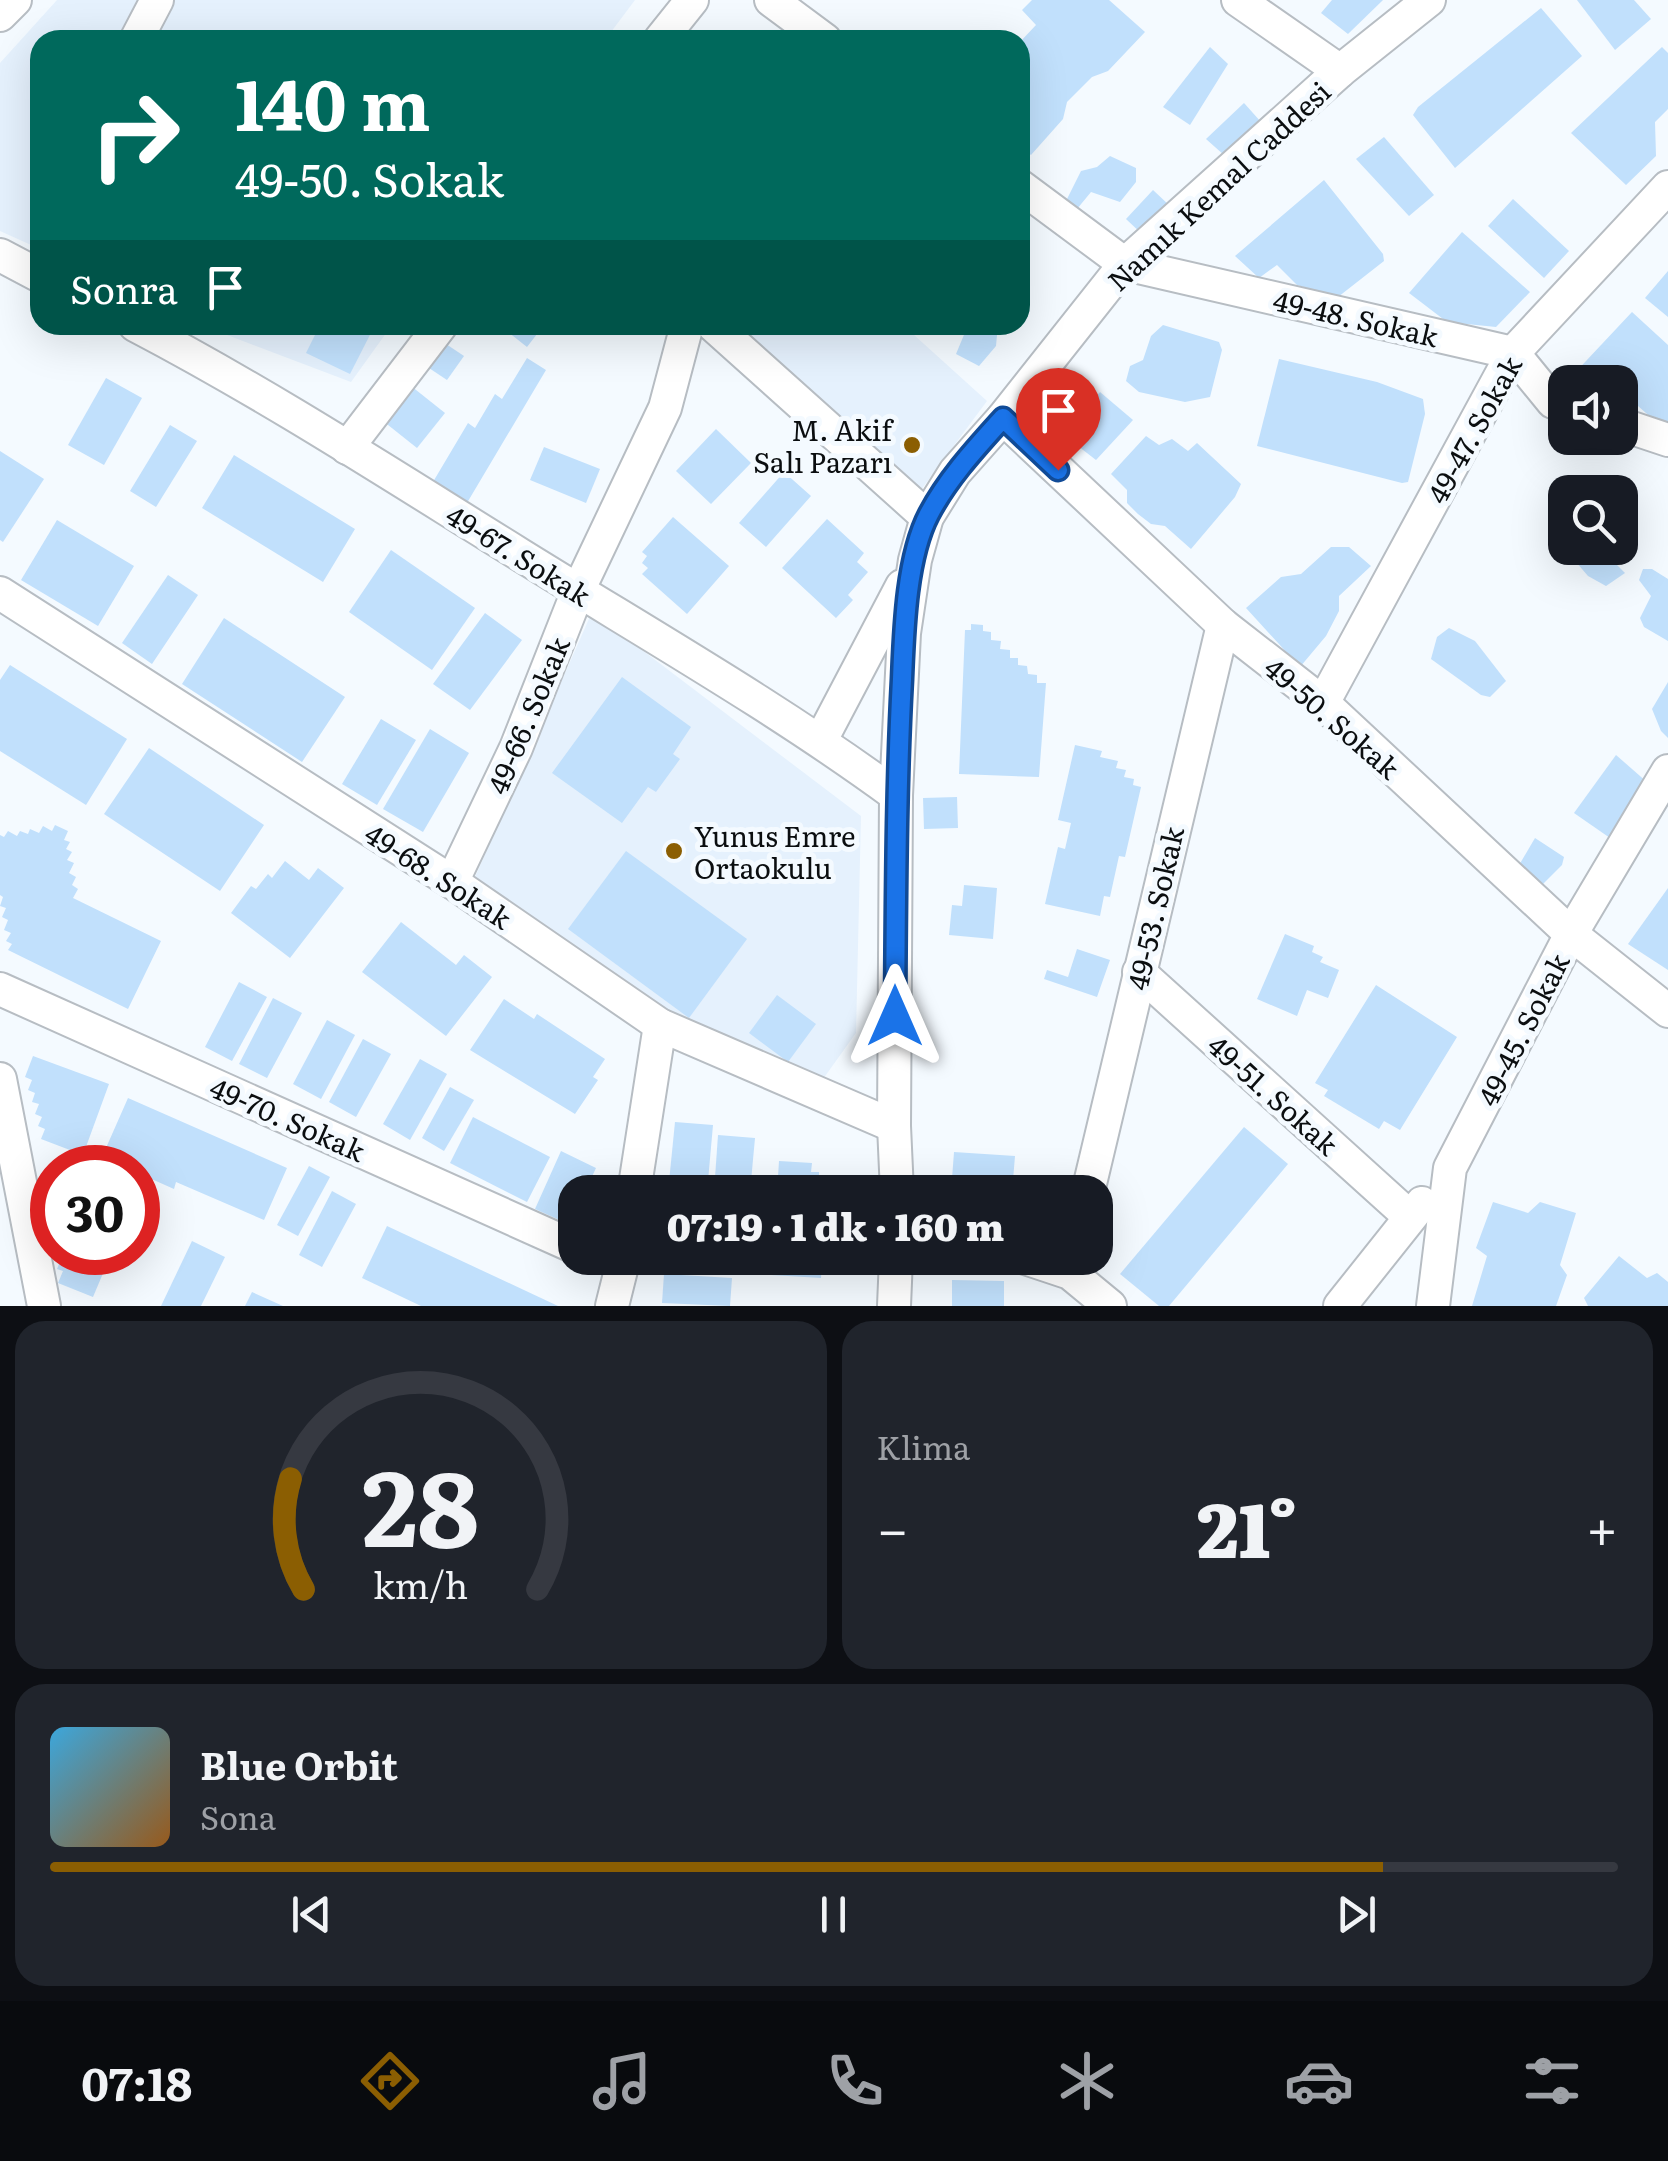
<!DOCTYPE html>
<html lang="tr">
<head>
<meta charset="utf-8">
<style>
	:root { --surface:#171b24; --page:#20242c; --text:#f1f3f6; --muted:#9ea1a6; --line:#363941; --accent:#8b5e02 }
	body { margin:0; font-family:Literata,serif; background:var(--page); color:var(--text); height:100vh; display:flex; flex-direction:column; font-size:38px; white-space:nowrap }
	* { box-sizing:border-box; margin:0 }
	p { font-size:32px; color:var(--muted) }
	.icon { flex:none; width:55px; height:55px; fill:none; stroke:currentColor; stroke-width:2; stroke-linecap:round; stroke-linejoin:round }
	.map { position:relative; height:1306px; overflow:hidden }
	.drawer { display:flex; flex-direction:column; gap:15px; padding:15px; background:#0d0f14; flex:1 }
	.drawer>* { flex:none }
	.banner { position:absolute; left:30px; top:30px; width:1000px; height:305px; border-radius:30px; box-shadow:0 10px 40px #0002; background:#00695c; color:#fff; overflow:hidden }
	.buttons { position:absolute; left:1548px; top:365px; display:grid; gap:20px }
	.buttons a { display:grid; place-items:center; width:90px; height:90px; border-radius:20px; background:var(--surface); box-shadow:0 10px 40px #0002; font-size:50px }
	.speed { position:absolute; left:30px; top:1145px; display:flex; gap:20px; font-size:50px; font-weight:700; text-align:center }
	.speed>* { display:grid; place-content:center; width:130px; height:130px; border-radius:50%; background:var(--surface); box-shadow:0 10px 40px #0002; line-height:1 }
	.speed .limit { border:15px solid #d22; background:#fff; color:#111 }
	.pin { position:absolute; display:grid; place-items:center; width:85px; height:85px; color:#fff; margin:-102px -42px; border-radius:50% 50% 50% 0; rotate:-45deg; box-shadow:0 0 10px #0007 }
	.pin .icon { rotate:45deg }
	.me { position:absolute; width:110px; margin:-55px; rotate:0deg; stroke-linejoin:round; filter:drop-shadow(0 0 8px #0008) }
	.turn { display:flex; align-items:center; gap:35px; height:210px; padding:0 40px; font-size:45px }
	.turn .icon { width:130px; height:130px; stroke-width:2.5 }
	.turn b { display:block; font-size:70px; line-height:85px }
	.then { display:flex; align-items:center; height:95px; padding:0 40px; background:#0003; gap:20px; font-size:38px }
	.big { font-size:75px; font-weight:800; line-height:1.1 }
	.drawer .card { flex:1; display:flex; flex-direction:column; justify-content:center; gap:15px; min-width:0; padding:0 35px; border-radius:30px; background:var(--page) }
	.drawer .dial { align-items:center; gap:0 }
	.dial svg { height:260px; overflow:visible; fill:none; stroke:var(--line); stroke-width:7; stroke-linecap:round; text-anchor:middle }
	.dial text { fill:var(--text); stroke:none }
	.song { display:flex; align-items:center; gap:30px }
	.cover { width:120px; height:120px; border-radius:15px; background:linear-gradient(135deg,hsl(200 70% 55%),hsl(30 70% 35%)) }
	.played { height:10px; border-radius:5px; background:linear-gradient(90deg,var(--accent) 85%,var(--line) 85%) }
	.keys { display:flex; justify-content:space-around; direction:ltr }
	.heat { display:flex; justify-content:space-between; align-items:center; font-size:55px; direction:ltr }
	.drawer .tiles { flex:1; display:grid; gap:15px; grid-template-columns:1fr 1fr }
	.card:last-child { grid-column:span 2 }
	.trip { position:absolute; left:558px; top:1175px; width:555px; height:100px; border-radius:30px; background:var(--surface); box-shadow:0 10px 40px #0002; font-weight:800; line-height:100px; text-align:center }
	.dock { display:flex; height:160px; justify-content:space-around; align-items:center; background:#090b0e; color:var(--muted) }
	.dock .icon { width:70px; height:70px }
	.dock .on { color:var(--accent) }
	.dock b { font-size:45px; color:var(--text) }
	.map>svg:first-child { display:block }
	.built { fill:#e5f1fd }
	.building { fill:#c1e0fc }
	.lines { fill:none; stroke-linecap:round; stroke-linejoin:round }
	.minor-casing { stroke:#b7bdc3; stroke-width:36 }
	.minor { stroke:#fff; stroke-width:32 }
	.route-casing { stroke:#114b97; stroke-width:25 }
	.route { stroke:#1a73e8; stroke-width:18 }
	.poi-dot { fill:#8b5e02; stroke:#f4faff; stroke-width:4 }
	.labels { text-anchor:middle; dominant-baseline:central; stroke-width:10; stroke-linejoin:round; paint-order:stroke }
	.street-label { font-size:28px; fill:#0b0e10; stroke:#f4faff }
	.poi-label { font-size:28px; fill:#0b0e10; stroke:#f4faff; text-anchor:end }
</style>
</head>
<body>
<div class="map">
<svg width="1668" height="1306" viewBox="0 0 1668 1306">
	<rect width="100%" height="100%" fill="#f4faff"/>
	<!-- built -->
	<g class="built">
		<polygon points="57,0 635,0 605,40 40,40 40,249 0,231 0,63"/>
		<polygon points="201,325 392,325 351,382"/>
		<polygon points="734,325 903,325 987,401 921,490"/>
		<polygon points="592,612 861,816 856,1033 818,1086 693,1039 471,886"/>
	</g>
	<!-- building -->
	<g class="building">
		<polygon points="1032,0 1109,0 1145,32 1108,71 1092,77 1067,102 1063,119 1031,155 1020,146 1020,42 1036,25 1022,10"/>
		<polygon points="1332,0 1383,0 1348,34 1321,13"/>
		<polygon points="1577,0 1634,0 1651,19 1615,50"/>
		<polygon points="1541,8 1582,56 1455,168 1413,115 1418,107"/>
		<polygon points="1210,47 1228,64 1190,125 1163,107"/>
		<polygon points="1662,47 1668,53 1668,109 1655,122 1656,156 1626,185 1571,133"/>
		<polygon points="1244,103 1261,122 1224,155 1206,139"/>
		<polygon points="1384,137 1434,195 1409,216 1356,159"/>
		<polygon points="1110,156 1136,168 1136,182 1120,202 1091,192 1077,209 1065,203 1081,171 1097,167"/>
		<polygon points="1324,180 1383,254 1384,261 1338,297 1297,285 1277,265 1259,278 1235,256"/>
		<polygon points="1153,190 1170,206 1143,235 1126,219"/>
		<polygon points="1513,199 1569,251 1544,278 1488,226"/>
		<polygon points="1462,232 1530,292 1496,327 1447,322 1409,293"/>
		<polygon points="1668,271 1668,317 1645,298"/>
		<polygon points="1632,312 1668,345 1668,421 1662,427 1630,399 1620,400 1620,382 1578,382 1571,377"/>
		<polygon points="320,325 375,325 350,374 306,353"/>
		<polygon points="499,325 544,325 527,347"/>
		<polygon points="971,325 983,325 997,335 996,346 979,366 956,354 966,330"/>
		<polygon points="1163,325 1219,342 1222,350 1210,397 1185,402 1139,392 1126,381 1130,366 1143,360 1151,336"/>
		<polygon points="440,340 464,356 447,380 423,364"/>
		<polygon points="527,358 546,370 461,513 427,492 468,423 475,428 495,394 502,399"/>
		<polygon points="1279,359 1377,382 1423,399 1425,414 1408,482 1402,483 1257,446"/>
		<polygon points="106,378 142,398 104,465 68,445"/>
		<polygon points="406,382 445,413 417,448 378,417"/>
		<polygon points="1100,392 1133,420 1096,460 1065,436"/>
		<polygon points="170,425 197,441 156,507 130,491"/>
		<polygon points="716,429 751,463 711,504 676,471"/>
		<polygon points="1146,436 1159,445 1172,439 1188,451 1197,443 1241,484 1235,497 1191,549 1165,526 1151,524 1138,514 1127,503 1127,490 1111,474"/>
		<polygon points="544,447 600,469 586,503 530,480"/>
		<polygon points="0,451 44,479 3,542 0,540"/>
		<polygon points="234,455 355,529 323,582 202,508"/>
		<polygon points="784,472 811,496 766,547 739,523"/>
		<polygon points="673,517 729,566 687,614 642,574 648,568 642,563 647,556 642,552"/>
		<polygon points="827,519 864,553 857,562 868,572 848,595 853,600 836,618 782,568"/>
		<polygon points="57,520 134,566 98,626 21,580"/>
		<polygon points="1331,547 1349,547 1371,566 1339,596 1339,611 1326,636 1300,667 1246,608 1281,577 1301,574"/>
		<polygon points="1590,549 1616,564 1625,573 1606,586 1588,576 1576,562"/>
		<polygon points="391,550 475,608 432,670 349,612"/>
		<polygon points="1643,569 1652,569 1668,579 1668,641 1644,627 1640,618 1651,596 1639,580"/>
		<polygon points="168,575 198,595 152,664 122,643"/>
		<polygon points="485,613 522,640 470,710 433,684"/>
		<polygon points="224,618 345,697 302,762 182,684"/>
		<polygon points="971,624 983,625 983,631 991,632 991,640 1001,641 1000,649 1010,650 1010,658 1018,658 1018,665 1027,666 1028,674 1037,675 1037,683 1046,683 1039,777 959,774 965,630 971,630"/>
		<polygon points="1449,628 1475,641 1506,681 1490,697 1481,695 1431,659 1437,637"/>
		<polygon points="10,665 127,739 86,805 0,751 0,680"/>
		<polygon points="622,677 691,727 673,754 680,759 656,792 648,787 622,823 552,773"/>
		<polygon points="1668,682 1668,738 1661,731 1652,709"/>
		<polygon points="381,719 416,740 377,805 342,784"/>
		<polygon points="430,729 469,753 423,832 383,809"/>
		<polygon points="1075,745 1102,751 1100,757 1118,761 1116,768 1126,770 1124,777 1134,779 1133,785 1141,787 1125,857 1119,856 1110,897 1104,896 1100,916 1045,904 1058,847 1065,849 1071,823 1058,820"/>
		<polygon points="149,748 264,825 220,891 104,814"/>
		<polygon points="1616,755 1648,783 1610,838 1574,813"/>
		<polygon points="957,797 958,828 924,829 923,798"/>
		<polygon points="55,825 68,831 64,840 70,842 66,849 72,852 67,860 74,863 69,873 76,877 72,885 78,889 73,898 161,941 128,1009 8,950 12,944 6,941 11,933 4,930 8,920 2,917 6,908 0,906 3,897 0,895 0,835 4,837 8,831 17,836 20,831 28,834 30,829 39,833 43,826 52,831"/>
		<polygon points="1535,838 1564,857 1562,865 1539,888 1515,872"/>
		<polygon points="626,851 747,939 689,1018 568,929"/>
		<polygon points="285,861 309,880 318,868 344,888 290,958 231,913 251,886 256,889 268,874 272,878"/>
		<polygon points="964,885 997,888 993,939 949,935 952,905 962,906"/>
		<polygon points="1668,888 1668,970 1628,944"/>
		<polygon points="401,922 456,965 464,955 492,977 446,1036 362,972"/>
		<polygon points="1285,934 1314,946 1312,952 1323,957 1320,962 1339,970 1328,998 1307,990 1297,1016 1257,999"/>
		<polygon points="1077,949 1110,960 1097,997 1044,979 1047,970 1068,977"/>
		<polygon points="239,982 267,997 232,1061 205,1047"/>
		<polygon points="1376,985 1457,1037 1400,1130 1384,1121 1379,1129 1324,1096 1328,1090 1315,1083"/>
		<polygon points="777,995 816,1024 788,1062 749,1033"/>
		<polygon points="273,998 302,1013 267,1078 239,1064"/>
		<polygon points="504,999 534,1019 537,1014 605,1059 593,1077 598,1080 575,1114 470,1050"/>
		<polygon points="327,1020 355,1035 321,1099 293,1084"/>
		<polygon points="363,1039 391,1054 356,1117 329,1102"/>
		<polygon points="33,1056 109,1084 83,1155 41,1139 45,1129 38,1126 42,1117 35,1114 39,1104 32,1102 35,1093 28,1090 32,1080 25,1077"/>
		<polygon points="420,1059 447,1074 410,1140 383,1124"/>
		<polygon points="450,1087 474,1100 444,1151 422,1138"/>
		<polygon points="128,1098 287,1168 264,1220 176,1182 174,1189 138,1173 138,1168 125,1168 102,1157"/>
		<polygon points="473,1117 550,1157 527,1202 450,1163"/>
		<polygon points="675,1122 713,1125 707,1192 668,1192"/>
		<polygon points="1244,1127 1288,1164 1169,1306 1159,1306 1120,1274"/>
		<polygon points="718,1135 755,1138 750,1192 714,1192"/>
		<polygon points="561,1151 596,1168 588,1185 594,1188 591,1192 575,1192 575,1227 535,1209"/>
		<polygon points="954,1152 1015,1156 1013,1180 1009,1180 1008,1192 951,1192"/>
		<polygon points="779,1161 812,1163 811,1172 819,1172 819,1181 827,1181 826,1192 777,1192"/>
		<polygon points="309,1166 330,1177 298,1236 277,1225"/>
		<polygon points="332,1191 356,1204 322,1267 299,1255"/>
		<polygon points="1493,1202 1528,1213 1540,1202 1576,1213 1560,1265 1567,1275 1556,1306 1472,1306 1487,1256 1476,1248"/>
		<polygon points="387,1226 558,1306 421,1306 362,1278"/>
		<polygon points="192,1241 225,1257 201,1306 161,1306"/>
		<polygon points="57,1252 112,1252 93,1297 58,1283 63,1271 57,1269 61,1259 55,1257"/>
		<polygon points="1619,1256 1647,1278 1657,1273 1668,1282 1668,1306 1588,1306 1584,1298"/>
		<polygon points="667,1258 733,1258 732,1270 666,1266"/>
		<polygon points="772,1258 822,1258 821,1278 771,1275"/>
		<polygon points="664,1274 732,1278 730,1306 662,1303"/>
		<polygon points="952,1280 1004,1281 1004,1306 952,1306"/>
		<polygon points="252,1292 283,1306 245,1306"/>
	</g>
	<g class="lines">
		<defs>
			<g id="minor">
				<polyline points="771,0 825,40"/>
				<polyline points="1238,0 1340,71"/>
				<polyline points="0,15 15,0"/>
				<polyline points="136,40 157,0"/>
				<polyline points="660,40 692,0"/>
				<polyline points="1020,186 1125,264 1513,353 1553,402 1565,406"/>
				<polyline points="0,255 40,276"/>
				<path d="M135,325C267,394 393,476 519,554C646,633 776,707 896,795"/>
				<polyline points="713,325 927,517"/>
				<polyline points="1003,418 1223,625 1323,703 1571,934 1668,1011"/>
				<polyline points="1620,424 1668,440"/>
				<polyline points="347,448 441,325"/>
				<polyline points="0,593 452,882 660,1025 894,1126"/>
				<polyline points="1323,703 1513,353 1668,187"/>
				<polyline points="821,740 902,586"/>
				<polyline points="452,882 516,748 578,591 665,408 687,325"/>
				<polyline points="1139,972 1410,1217"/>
				<polyline points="0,989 575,1247"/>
				<polyline points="0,1079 44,1306"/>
				<polyline points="634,1192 660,1025"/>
				<polyline points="897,1192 894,1126 896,795 904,633 915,560 927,517 955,472 1003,418 1125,264 1340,71 1429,0"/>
				<polyline points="1088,1192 1223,625"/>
				<polyline points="1025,1258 1070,1273 1110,1306"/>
				<polyline points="612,1306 624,1258"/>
				<polyline points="894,1306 896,1258"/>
				<polyline points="1340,1306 1422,1203"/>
				<polyline points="1433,1306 1450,1168 1571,934 1668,771"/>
			</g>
		</defs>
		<!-- minor casing -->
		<use href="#minor" class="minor-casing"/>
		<!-- minor -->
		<use href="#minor" class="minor"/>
	</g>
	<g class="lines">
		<defs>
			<path id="route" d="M895,1016C896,903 896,791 902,679C904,631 906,558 929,514C948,478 976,448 1003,418L1058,470"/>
		</defs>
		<!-- route casing -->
		<use href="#route" class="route-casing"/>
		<!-- route -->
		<use href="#route" class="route"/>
	</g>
	<!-- markers -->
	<g class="poi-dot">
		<circle cx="912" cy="445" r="10"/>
		<circle cx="674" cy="851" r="10"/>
	</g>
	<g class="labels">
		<!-- street labels -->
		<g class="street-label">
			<text transform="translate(1218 185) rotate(-43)">Namık Kemal Caddesi</text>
			<text transform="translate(1356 317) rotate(13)">49-48. Sokak</text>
			<text transform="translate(1473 429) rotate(-61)">49-47. Sokak</text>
			<text transform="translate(519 554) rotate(32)">49-67. Sokak</text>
			<text transform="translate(527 715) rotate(-67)">49-66. Sokak</text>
			<text transform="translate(1333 717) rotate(41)">49-50. Sokak</text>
			<text transform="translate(439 875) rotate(33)">49-68. Sokak</text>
			<text transform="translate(1154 908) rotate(-77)">49-53. Sokak</text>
			<text transform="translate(1522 1029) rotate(-63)">49-45. Sokak</text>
			<text transform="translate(1274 1094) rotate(42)">49-51. Sokak</text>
			<text transform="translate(288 1118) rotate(24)">49-70. Sokak</text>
		</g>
		<!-- poi labels -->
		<g class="poi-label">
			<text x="892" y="429">M. Akif<tspan x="892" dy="32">Salı Pazarı</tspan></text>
			<text x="694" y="835" text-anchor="start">Yunus Emre<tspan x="694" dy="32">Ortaokulu</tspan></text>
		</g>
	</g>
</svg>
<div class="buttons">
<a><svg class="icon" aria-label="sound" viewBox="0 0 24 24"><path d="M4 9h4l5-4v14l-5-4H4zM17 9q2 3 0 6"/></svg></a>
<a><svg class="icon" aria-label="search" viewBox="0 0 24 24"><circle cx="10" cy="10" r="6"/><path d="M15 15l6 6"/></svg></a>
</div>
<div class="speed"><div class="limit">30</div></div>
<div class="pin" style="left:1058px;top:470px;background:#d93025"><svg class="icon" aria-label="arrive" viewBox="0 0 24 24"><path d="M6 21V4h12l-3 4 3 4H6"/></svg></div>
<svg class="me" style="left:895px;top:1016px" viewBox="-20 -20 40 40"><path d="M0-17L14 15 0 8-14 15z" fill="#1a73e8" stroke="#fff" stroke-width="4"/></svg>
<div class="trip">07:19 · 1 dk · 160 m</div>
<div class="banner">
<div class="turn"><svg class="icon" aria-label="right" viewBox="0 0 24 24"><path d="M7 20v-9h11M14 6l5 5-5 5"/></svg><div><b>140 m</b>49-50. Sokak</div></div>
<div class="then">Sonra<svg class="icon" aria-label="arrive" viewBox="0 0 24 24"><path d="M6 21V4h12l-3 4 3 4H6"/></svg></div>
</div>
</div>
<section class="drawer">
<div class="tiles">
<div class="card dial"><svg viewBox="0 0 100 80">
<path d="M14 69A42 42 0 1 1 86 69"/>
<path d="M14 69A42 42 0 0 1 10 35" stroke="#8b5e02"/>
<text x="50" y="56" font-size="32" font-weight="700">28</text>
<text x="50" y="72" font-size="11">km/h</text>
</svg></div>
<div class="card"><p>Klima</p>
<div class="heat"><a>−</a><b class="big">21°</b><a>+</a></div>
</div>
<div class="card">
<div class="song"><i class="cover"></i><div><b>Blue Orbit</b><p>Sona</p></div></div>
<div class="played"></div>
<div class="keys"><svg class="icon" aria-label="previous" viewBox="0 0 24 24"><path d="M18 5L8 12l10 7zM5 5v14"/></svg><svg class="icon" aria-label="pause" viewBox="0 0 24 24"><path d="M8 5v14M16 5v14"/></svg><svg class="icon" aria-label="next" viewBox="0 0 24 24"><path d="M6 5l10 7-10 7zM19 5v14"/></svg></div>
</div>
</div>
</section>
<nav class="dock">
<b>07:18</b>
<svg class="icon on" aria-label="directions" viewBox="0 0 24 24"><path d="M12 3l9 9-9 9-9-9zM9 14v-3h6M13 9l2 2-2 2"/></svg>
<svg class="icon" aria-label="music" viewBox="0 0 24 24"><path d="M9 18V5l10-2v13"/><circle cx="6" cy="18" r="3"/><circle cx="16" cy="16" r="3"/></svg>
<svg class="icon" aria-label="phone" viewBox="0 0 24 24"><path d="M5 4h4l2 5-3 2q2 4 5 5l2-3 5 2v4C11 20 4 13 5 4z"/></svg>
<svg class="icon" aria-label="climate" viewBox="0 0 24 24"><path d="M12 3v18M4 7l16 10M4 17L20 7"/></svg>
<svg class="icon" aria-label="car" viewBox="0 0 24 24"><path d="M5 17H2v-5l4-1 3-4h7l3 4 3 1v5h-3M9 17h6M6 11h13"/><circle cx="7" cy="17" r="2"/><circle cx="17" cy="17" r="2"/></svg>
<svg class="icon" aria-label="filters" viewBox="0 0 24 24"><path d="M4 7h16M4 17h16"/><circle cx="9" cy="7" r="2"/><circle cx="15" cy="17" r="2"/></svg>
</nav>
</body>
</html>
